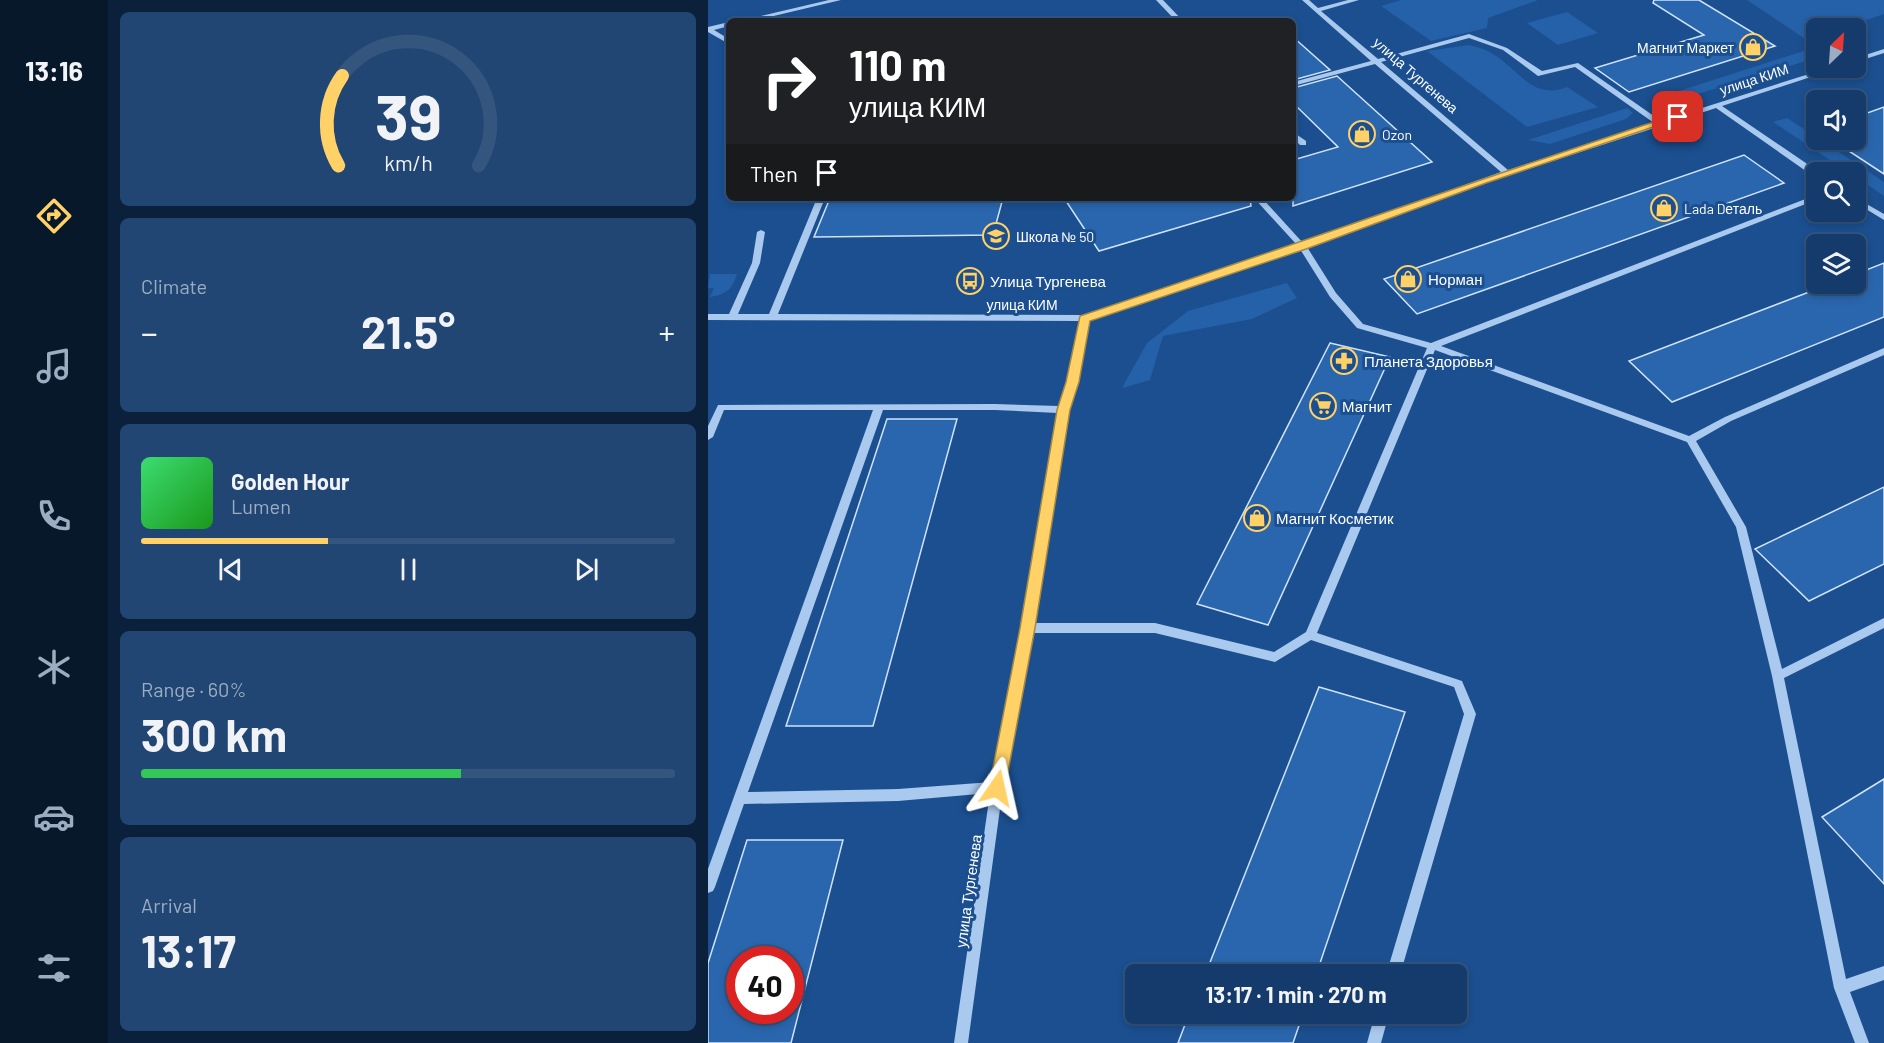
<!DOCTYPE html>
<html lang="en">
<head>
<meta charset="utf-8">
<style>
	:root { --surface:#143b6b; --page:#214673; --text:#f1f3f6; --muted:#9dadc1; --line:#33557e; --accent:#ffd166 }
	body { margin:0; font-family:Barlow,sans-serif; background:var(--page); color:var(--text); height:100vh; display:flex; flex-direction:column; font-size:22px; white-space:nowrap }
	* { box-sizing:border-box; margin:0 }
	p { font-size:20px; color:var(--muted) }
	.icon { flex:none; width:33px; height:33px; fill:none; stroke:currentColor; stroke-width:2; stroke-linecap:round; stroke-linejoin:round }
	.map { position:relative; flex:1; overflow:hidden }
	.details { display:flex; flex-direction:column; gap:12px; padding:12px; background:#0b203b; width:600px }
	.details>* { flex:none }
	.guide { position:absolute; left:18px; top:18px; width:570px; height:183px; border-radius:9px; box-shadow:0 3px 9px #0003,0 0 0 2px var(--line); background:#202124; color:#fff; overflow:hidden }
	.needle { width:39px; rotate:25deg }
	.fabs { position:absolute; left:1098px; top:18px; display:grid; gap:12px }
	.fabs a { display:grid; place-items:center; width:60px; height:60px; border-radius:9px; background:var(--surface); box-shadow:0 3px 9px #0003,0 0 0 2px var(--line); font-size:30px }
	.speed { position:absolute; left:18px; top:946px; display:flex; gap:12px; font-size:30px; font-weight:700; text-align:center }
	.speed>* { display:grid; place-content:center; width:78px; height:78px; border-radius:50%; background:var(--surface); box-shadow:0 3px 9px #0003,0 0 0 2px var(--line); line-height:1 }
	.speed .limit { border:9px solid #d22; background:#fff; color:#111 }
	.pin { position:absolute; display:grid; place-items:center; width:51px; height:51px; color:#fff; margin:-26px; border-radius:12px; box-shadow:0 3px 9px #0006 }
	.me { position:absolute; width:66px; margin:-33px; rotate:11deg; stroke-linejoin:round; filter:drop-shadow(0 0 4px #0008) }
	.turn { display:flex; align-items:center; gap:21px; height:126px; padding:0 24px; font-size:27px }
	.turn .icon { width:78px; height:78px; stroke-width:2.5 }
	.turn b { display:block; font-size:42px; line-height:51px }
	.then { display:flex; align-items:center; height:57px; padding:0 24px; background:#0003; gap:12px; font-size:22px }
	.big { font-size:45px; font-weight:700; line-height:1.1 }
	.details .tile { flex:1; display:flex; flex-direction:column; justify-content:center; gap:9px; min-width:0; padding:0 21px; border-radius:9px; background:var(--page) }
	.details .dial { align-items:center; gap:0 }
	.dial svg { height:156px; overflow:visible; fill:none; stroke:var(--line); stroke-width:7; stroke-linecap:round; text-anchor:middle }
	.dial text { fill:var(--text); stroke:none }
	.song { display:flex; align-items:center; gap:18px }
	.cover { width:72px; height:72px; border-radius:9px; background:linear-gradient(135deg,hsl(140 70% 55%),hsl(120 70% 35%)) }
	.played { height:6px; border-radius:3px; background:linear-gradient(90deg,var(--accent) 35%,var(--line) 35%) }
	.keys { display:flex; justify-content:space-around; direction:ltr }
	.heat { display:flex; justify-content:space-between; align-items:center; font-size:33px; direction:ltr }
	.charge { height:9px; border-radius:4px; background:linear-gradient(90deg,#34c759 60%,var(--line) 0) }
	.trip { position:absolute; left:417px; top:964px; width:342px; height:60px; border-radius:9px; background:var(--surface); box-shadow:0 3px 9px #0003,0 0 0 2px var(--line); font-weight:700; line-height:60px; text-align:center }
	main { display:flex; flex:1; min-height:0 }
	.tabs { display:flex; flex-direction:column; width:108px; justify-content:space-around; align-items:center; background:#08182b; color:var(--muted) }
	.tabs .icon { width:42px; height:42px }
	.tabs .on { color:var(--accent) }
	.tabs b { font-size:27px; color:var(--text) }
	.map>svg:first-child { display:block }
	.green { fill:#2461a8 }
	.building { fill:#2a66ad; stroke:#cfe3fa; stroke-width:1.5; fill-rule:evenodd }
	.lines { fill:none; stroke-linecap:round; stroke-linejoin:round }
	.minor { fill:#a9c9ee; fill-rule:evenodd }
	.route { fill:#ffd166; stroke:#a68842; stroke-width:1.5 }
	.labels { text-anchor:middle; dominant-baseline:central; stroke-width:6; stroke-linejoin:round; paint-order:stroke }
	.far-poi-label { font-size:14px; fill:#fff; stroke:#1b4f8f; text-anchor:start }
	.far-street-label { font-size:14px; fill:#fff; stroke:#1b4f8f }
	.poi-label { font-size:15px; fill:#fff; stroke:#1b4f8f; text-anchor:start }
	.street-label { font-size:15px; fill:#fff; stroke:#1b4f8f }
</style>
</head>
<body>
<main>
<nav class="tabs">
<b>13:16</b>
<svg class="icon on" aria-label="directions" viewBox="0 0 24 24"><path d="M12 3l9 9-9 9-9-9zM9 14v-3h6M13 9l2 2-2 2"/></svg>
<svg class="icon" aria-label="music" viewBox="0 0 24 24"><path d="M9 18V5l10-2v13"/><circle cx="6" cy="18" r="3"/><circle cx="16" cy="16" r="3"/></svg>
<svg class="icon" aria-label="phone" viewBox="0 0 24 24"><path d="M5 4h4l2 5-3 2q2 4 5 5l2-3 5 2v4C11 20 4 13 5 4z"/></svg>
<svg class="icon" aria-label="climate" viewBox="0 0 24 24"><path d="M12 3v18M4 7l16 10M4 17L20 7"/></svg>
<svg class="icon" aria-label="car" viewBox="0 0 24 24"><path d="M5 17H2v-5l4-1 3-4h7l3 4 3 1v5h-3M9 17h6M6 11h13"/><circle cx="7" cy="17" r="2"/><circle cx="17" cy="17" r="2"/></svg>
<svg class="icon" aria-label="filters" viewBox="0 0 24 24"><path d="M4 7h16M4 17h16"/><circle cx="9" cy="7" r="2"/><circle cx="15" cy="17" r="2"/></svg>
</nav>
<section class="details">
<div class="tile dial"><svg viewBox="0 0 100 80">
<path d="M14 69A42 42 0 1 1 86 69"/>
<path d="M14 69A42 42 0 0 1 16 23" stroke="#ffd166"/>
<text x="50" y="56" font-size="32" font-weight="700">39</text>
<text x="50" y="72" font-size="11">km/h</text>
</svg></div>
<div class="tile"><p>Climate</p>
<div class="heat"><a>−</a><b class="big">21.5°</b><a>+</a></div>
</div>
<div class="tile">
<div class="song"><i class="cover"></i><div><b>Golden Hour</b><p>Lumen</p></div></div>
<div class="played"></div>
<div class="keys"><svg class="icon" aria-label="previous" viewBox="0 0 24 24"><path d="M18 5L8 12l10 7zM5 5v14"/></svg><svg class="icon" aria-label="pause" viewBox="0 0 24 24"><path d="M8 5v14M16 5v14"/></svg><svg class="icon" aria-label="next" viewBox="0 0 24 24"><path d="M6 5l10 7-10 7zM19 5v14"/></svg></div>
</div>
<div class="tile"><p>Range · 60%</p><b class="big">300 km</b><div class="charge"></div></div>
<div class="tile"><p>Arrival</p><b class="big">13:17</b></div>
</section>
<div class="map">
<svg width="1176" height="1043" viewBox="0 0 1176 1043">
	<rect width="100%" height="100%" fill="#1b4f8f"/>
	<!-- green -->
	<g class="green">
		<polygon points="693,0 830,0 780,18 779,28 723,41 673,6"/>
		<polygon points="1039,0 1176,0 1176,14 1135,28 1108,28 1108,38 1100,41"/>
		<polygon points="859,12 890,33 850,45 819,23"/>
		<path d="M761,45C768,47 777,49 783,53C811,68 823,101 859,87L890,107L819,127L719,51Z"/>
		<polygon points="1108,47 1108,58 963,102 946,99"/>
		<polygon points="919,108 925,113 918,119 842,144 820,140"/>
		<polygon points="1079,118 1176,182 1176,196 1148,177 1148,172 1140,172 1065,122"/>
		<path d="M2,274H29C24,290 19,294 2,297L6,288H0Z"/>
		<polygon points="579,283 589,298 544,319 455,336 442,380 415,388 416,384 439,343 480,311"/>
	</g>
	<!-- building -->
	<g class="building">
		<polygon points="946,0 991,0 1067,46 921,92 887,68 996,35 945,3"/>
		<polygon points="585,37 622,70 585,80"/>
		<polygon points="629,76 724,162 585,206 585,160 630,147 585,103 585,88"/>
		<polygon points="1176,107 1176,174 1124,140 1148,140 1148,117"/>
		<polygon points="1036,155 1076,183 709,314 676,279"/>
		<polygon points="122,198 295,198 285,235 106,237"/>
		<polygon points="356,198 542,198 543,206 391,251"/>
		<polygon points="1176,263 1176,317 964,402 921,361 1122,284 1148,284 1148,274"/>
		<polygon points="622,343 682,357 560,625 489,604"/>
		<polygon points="179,419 249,419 165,726 78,726"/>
		<polygon points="1176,487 1176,564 1101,601 1047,549"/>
		<polygon points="611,687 697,712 608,975 497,975"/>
		<polygon points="1176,779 1176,884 1114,817"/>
		<path d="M39,840H135L83,1043H0V963ZM32,960H82V1011H32Z"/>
		<polygon points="481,1014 595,1014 585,1043 470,1043"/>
	</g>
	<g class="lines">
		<!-- minor -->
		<g class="minor">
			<polygon points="121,0 133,0 44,21 32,21"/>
			<polygon points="448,0 455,0 475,21 468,21"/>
			<path d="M594,0H601L610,8L640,0H651L613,11L670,59L761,34L799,48L834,71L870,63L953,121L1120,68H1130L1014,106L1111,172H1108V176H1105L1008,108L777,183L599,247L628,293L655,324L723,343L1108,195V200L733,346L981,436L1017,417L1176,348V355L1023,421L988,441L1038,527L1074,669L1176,618V628L1076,678L1138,979L1176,966V980L1142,992L1161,1043H1147L1126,988L1064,676L1028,527L979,442L727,350L609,633L754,681L768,714L692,975H678L756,714L746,687L603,640L567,662L447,633H324L295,787L260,1043H246L282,793L190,801L36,804L7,887L5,891L0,893V869L165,410H16L5,437L0,440V426L10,405L287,404L351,406L359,382L371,321L0,320V314H21L44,263L49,232L53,230L57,232L52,263L30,314H61L109,198H117L70,314L375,315L589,245L546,198H554L595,243L793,172L667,64L585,86V82L663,61ZM761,38L795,50L830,76L867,67L946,123L800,170L673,62ZM592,249L622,297L649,328L719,348L598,632L566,652L447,623H325L360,410L369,382L380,320ZM175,410H287L350,413L313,628L284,782L190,789L40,792Z"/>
			<polygon points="21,22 21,26 6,30 21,39 21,44 0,32 0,27"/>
			<polygon points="1176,49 1176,53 1148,62 1148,58"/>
			<polygon points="585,132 598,141 598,145 592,145 585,138"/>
			<polygon points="1148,198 1176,214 1176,220 1148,203"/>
			<polygon points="667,1014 681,1014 673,1043 659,1043"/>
		</g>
	</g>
	<!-- route -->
	<path class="route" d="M967,115L975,117L778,183L598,249L382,321L371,382L362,410L327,628L297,788L295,793L289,795L284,793L281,788L312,628L349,410L358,382L372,316C571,250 768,180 967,115Z"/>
	<!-- icons -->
	<defs>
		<symbol id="shop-ring" viewBox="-11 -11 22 22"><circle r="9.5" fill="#1b4f8f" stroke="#ffd166" stroke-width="1.5"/><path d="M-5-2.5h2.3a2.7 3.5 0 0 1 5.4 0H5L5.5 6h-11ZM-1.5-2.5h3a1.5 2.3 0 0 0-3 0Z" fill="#ffd166"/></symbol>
		<symbol id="school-ring" viewBox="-11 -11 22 22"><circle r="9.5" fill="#1b4f8f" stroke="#ffd166" stroke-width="1.5"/><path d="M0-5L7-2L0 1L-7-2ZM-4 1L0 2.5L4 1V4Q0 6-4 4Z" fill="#ffd166"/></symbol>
		<symbol id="bus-ring" viewBox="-11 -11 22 22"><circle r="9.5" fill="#1b4f8f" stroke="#ffd166" stroke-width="1.5"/><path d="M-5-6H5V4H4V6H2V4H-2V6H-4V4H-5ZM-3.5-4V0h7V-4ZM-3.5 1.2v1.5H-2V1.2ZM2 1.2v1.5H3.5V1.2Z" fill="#ffd166"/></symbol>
		<symbol id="pharmacy-ring" viewBox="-11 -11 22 22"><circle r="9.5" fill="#1b4f8f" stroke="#ffd166" stroke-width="1.5"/><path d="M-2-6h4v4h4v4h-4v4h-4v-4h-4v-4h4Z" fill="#ffd166"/></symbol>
		<symbol id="supermarket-ring" viewBox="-11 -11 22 22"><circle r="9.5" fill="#1b4f8f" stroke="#ffd166" stroke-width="1.5"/><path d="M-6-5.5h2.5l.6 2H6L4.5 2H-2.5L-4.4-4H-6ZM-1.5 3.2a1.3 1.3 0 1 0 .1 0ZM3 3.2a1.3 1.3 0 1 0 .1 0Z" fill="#ffd166"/></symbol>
	</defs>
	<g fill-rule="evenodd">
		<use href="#shop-ring" x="1030" y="32" width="30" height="30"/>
		<use href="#shop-ring" x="639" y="119" width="30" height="30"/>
		<use href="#shop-ring" x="941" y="193" width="30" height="30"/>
		<use href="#school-ring" x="273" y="221" width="30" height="30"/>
		<use href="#shop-ring" x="685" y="264" width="30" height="30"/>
		<use href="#bus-ring" x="247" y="266" width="30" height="30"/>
		<use href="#pharmacy-ring" x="621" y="346" width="30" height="30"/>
		<use href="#supermarket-ring" x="600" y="391" width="30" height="30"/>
		<use href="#shop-ring" x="534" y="503" width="30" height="30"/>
	</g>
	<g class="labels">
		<!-- far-poi labels -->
		<g class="far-poi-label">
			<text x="1026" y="47" text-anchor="end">Магнит Маркет</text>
			<text x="674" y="134">Ozon</text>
			<text x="976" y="208">Lada Dеталь</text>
			<text x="308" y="236">Школа № 50</text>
		</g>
		<!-- far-street labels -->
		<g class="far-street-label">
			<text transform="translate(708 75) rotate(41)">улица Тургенева</text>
			<text transform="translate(1046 79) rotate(-18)">улица КИМ</text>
			<text x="314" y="304">улица КИМ</text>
		</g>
		<!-- poi labels -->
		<g class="poi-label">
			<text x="720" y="279">Норман</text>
			<text x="282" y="281">Улица Тургенева</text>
			<text x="656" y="361">Планета Здоровья</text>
			<text x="634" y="406">Магнит</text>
			<text x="568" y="518">Магнит Косметик</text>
		</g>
		<!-- street labels -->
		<g class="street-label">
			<text transform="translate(260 891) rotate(-82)">улица Тургенева</text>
		</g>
	</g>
</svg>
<div class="fabs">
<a><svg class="needle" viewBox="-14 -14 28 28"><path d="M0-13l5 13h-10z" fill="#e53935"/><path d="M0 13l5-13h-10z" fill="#9dadc1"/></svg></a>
<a><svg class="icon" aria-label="sound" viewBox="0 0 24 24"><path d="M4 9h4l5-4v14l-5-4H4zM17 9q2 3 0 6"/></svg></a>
<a><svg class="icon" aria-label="search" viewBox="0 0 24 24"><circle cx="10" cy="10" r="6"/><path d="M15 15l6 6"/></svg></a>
<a><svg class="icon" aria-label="layers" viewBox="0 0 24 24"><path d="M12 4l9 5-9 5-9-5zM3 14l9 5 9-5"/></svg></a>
</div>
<div class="speed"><div class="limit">40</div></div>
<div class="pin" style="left:970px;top:117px;background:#d93025"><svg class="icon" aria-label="arrive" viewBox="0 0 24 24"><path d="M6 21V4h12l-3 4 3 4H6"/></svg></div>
<svg class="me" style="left:289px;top:788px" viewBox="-20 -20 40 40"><path d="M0-17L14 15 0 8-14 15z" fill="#ffd166" stroke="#fff" stroke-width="4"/></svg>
<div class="trip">13:17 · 1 min · 270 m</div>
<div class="guide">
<div class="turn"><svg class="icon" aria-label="right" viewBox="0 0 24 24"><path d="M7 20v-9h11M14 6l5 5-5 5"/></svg><div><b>110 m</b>улица КИМ</div></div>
<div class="then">Then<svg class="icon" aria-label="arrive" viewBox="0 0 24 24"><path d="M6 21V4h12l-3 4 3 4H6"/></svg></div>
</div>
</div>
</main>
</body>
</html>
